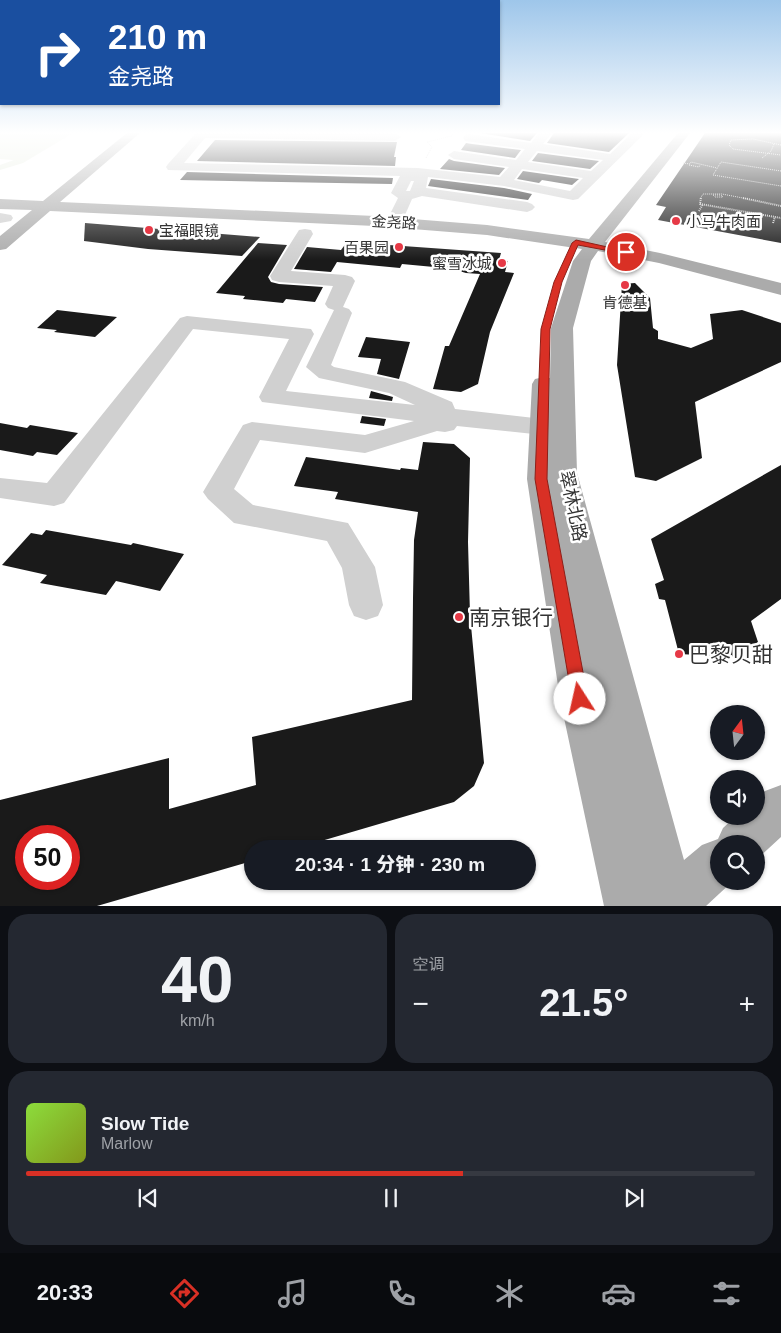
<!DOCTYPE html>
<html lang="zh">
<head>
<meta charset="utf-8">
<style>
	:root { --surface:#171b24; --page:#242831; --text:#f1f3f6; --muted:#9ea1a6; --line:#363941; --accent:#d93025 }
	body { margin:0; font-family:Arial,"Noto Sans SC",sans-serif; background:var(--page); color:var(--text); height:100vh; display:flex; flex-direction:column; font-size:19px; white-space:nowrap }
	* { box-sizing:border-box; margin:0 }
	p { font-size:16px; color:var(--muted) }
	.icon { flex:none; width:28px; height:28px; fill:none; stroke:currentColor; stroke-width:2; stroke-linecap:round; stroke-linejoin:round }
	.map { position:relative; height:906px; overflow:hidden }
	.details { display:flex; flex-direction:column; gap:8px; padding:8px; background:#0d0f14; flex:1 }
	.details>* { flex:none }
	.hud { position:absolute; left:0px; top:0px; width:500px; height:105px; box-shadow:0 1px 4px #0004; background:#1a4fa0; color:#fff; overflow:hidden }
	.needle { width:32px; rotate:15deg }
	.controls { position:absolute; left:710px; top:705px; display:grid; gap:10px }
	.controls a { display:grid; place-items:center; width:55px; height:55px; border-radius:50%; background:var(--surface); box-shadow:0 1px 4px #0004; font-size:25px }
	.speed { position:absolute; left:15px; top:825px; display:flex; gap:10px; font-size:25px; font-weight:700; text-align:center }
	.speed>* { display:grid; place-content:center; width:65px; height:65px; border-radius:50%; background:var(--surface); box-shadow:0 1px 4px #0004; line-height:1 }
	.speed .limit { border:8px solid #d22; background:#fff; color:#111 }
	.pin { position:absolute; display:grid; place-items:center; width:42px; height:42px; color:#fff; margin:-21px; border:2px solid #fff; border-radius:50%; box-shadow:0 1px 5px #0007 }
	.me { position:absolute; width:55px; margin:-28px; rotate:350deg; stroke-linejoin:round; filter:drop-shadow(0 0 4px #0008) }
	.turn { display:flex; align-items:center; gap:18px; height:105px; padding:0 25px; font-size:22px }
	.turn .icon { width:65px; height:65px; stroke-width:2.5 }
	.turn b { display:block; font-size:35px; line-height:42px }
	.big { font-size:38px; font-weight:800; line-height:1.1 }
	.details .widget { flex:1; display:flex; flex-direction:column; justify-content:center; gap:8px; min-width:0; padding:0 18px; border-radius:20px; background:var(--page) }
	.details .dial { align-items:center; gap:0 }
	.dial b { font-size:65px; line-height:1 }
	.song { display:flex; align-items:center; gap:15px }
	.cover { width:60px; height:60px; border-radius:8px; background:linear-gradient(135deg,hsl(90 70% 55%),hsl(70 70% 35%)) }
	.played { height:5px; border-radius:2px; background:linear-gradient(90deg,var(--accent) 60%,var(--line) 60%) }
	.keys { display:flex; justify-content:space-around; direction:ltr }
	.heat { display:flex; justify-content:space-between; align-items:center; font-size:28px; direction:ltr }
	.details .tiles { flex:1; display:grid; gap:8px; grid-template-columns:1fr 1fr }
	.widget:last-child { grid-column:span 2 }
	.trip { position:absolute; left:244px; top:840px; width:292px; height:50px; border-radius:25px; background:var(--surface); box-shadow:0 1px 4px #0004; font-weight:800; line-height:50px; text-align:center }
	.tab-bar { display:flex; height:80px; justify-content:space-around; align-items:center; background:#090b0e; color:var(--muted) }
	.tab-bar .icon { width:35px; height:35px }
	.tab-bar .active { color:var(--accent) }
	.tab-bar b { font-size:22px; color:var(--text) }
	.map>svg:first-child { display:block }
	.green { fill:#e6ecdf }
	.building { fill:#1a1a1a; fill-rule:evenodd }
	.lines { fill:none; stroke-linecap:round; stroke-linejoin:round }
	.path-far1 { stroke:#cdcdcd; stroke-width:1; stroke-dasharray:1 1; stroke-linecap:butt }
	.path { stroke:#cdcdcd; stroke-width:2; stroke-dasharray:1 1; stroke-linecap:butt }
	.minor { fill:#d0d0d0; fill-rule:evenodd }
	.major { fill:#ababab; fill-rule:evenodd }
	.route { fill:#d93025; stroke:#8d1f18 }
	.poi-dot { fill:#e63946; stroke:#fff; stroke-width:2 }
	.labels { text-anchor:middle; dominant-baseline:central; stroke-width:5; stroke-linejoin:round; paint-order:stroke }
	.far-poi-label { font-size:15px; fill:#333; stroke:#fff; text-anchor:start }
	.far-street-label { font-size:15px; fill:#333; stroke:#fff }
	.street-label { font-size:18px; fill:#333; stroke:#fff }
	.near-poi-label { font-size:21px; fill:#333; stroke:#fff; text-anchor:start }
</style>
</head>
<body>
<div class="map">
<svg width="781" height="906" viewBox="0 0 781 906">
	<rect width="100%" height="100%" fill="#fff"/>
	<!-- green -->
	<polygon class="green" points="0,133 73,133 23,163 0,170 0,165 14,160 0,159"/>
	<!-- building -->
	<g class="building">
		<polygon points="480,133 537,133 530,141"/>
		<polygon points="554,133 629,133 609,152 547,143"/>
		<polygon points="705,133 781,133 781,243 658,220 666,207 656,205"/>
		<polygon points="215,140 397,142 394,157 396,157 395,166 197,161"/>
		<polygon points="466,143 472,144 521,150 515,158 461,150"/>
		<polygon points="538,153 599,161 590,169 532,161"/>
		<polygon points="449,159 454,161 505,168 499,175 440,169"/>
		<polygon points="523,171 579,179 572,185 542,180 539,183 517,179"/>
		<polygon points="187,172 393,178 392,184 180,180"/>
		<polygon points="431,179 504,188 532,194 528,200 428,186"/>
		<polygon points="85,223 260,237 242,256 148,249 84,241"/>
		<polygon points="347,242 501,253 499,260 508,261 505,272 514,273 490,332 478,384 461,392 433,389 445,346 449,346 480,274 466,273 435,264 434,267 402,264 400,268 337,262 331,272 294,269 307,247 341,250"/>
		<polygon points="258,243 287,245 268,277 271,282 279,284 323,287 315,302 286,299 283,303 243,299 245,296 216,293"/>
		<polygon points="635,283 650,298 653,328 658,331 658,339 691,348 713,339 710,314 742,310 781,323 781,362 695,402 702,458 656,481 635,477 617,365 622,284"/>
		<polygon points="57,310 117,317 95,337 54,332 57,330 37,328"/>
		<polygon points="366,337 410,342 399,379 377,374 381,359 358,357"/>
		<polygon points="371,391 393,397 392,401 369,398"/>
		<polygon points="362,416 386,419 384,426 360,423"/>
		<polygon points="0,423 27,428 30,425 78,433 57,455 37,452 33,456 0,450"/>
		<path d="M423,442L454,444L470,458L468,542L470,615L484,763L474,786L454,802L294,849H252V861L97,906H0V800L169,758V809L256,785L252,737L412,700L413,598L414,540L418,512L335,499L338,492L294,486L306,457L400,470L401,468L418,470ZM26,836H69V879H26Z"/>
		<polygon points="781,465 781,599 751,621 758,642 737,657 679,654 665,600 659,599 655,584 664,580 651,539"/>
		<polygon points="46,530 131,545 133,543 184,554 160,591 116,581 106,595 40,583 47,575 2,565 31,533 42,535"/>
	</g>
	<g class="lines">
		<!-- path-far1 -->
		<g class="path-far1">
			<polyline points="781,145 753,139 731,140 729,145 733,149 781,155"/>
			<polyline points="426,158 432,147 427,142 452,136 452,133"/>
			<polyline points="762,158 771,151 774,144"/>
			<polyline points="683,163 690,164 691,162 717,168"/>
			<polyline points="689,165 699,167 700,165"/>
			<polyline points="781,171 721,162 713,175 781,186"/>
			<polygon points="713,195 721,195 723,197 715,197"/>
			<polyline points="700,199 703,194 722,194 748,199"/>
		</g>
		<!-- path -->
		<g class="path">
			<polyline points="701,198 700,204 781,218"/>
			<polyline points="743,198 781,206"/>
			<polyline points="699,211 703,204"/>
			<polyline points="773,223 775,217"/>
		</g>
		<!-- minor -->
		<g class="minor">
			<path d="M196,133H395L401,137L395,141L205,138L184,163L418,168L500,177L509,167L454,159L448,155L454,151L516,160L525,149L465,141L463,138L465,135L469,134L531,143L539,133H552L543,144L610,154L632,133H645L578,199L573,200L504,186L428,177L426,188L527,202L532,204L535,207L532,210L527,212L422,196L412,199L405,215H393L391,212L398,198L391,193L400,176L168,170L166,167L168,164ZM537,151L603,160L591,171L528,162ZM522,169L583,178L570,191L514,180ZM411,181H414L410,191H406Z"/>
			<polygon points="0,213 11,215 13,218 11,221 0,223"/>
			<polygon points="305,229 311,230 313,234 291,271 345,275 352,277 355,281 343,307 349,309 352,313 331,365 334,367 405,382 452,402 455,409 543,419 552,421 556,427 552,433 543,435 457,426 454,430 445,432 437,431 365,453 260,440 234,489 253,505 348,523 375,567 383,605 378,616 366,620 354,616 349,605 342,568 327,541 234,523 208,499 203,492 243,425 252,422 365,435 414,421 262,402 259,397 289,339 193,329 64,503 54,506 0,498 0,478 47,483 180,318 187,316 311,329 314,334 286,391 415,405 389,393 319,378 306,367 334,310 328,308 325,304 333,286 279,282 272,280 270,276 299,230"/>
		</g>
		<!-- major -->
		<polygon class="major" points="127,133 140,133 60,202 375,216 487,225 589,239 678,133 690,133 605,242 660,253 781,283 781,295 659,263 598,251 591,261 573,328 577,473 684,860 702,845 718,839 723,828 736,816 756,816 756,799 765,791 781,785 781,837 756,860 756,844 719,844 719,881 733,881 706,906 604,906 560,699 527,479 532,384 535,379 544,377 550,378 551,328 573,261 582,249 487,235 375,226 50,211 6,249 0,250 0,236 32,210 0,209 0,199 43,201"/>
	</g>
	<!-- sky -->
	<linearGradient id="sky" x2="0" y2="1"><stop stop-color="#9ec6ea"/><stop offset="0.51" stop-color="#fff"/><stop offset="1" stop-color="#fff" stop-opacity="0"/></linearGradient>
	<rect width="781" height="260" fill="url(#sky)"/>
	<!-- route -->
	<polygon class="route" points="576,240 630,252 626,254 578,245 562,282 550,329 547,479 588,699 586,705 580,707 574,705 572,699 535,479 541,329 554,282 572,243"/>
	<!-- markers -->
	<g class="poi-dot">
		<circle cx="676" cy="221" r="5"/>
		<circle cx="149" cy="230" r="5"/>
		<circle cx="399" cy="247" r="5"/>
		<circle cx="502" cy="263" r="5"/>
		<circle cx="625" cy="285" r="5"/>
		<circle cx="459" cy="617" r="5"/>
		<circle cx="679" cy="654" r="5"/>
	</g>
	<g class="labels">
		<!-- far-poi labels -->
		<g class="far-poi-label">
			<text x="686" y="221">小马牛肉面</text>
			<text x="159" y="230">宝福眼镜</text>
			<text x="389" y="247" text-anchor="end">百果园</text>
			<text x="492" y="263" text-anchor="end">蜜雪冰城</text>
			<text x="625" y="302" text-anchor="middle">肯德基</text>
		</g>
		<!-- far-street labels -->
		<g class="far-street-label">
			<text transform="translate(394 222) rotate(3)">金尧路</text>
		</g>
		<!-- street labels -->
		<g class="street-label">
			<text transform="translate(573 506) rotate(78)">翠林北路</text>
		</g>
		<!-- near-poi labels -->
		<g class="near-poi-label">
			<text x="469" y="617">南京银行</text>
			<text x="689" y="654">巴黎贝甜</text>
		</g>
	</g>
</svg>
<div class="controls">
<a><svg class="needle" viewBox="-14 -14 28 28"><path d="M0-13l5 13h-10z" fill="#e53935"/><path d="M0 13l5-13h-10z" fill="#9ea1a6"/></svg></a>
<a><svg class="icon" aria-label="sound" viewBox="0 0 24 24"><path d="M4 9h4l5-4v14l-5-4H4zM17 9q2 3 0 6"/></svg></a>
<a><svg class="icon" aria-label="search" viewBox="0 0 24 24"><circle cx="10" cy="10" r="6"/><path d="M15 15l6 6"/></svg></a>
</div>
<div class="speed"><div class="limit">50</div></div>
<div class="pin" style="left:626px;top:252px;background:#d93025"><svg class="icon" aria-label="arrive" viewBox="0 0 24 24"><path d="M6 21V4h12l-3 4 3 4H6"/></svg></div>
<svg class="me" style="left:580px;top:699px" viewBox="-20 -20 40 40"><circle r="19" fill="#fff"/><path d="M0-13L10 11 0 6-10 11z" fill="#d93025"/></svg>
<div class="trip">20:34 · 1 分钟 · 230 m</div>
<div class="hud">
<div class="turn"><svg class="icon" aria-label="right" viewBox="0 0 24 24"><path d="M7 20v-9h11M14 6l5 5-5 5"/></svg><div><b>210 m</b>金尧路</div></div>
</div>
</div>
<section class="details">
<div class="tiles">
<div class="widget dial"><b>40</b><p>km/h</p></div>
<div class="widget"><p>空调</p>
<div class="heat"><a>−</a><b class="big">21.5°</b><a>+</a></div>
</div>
<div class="widget">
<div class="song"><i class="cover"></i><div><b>Slow Tide</b><p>Marlow</p></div></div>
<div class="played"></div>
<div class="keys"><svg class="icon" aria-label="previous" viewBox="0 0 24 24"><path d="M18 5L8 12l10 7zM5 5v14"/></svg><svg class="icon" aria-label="pause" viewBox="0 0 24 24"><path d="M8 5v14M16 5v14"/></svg><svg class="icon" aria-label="next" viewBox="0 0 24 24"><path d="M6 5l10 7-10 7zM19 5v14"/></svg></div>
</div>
</div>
</section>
<nav class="tab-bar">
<b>20:33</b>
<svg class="icon active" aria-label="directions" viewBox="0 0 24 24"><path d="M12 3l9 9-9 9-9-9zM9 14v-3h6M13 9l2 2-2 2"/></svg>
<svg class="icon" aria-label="music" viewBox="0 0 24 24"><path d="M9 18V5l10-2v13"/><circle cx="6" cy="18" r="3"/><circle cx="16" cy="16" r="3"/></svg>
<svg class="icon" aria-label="phone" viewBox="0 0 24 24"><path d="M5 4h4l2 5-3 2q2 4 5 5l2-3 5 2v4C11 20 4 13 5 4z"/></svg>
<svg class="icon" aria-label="climate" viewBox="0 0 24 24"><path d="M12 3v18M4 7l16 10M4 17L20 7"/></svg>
<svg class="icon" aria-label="car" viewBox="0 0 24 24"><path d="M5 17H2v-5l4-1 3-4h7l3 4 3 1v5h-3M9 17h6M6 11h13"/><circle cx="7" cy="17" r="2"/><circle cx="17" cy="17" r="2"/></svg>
<svg class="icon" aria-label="filters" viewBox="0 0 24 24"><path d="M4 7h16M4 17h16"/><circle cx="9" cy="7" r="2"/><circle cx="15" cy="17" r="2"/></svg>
</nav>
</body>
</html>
